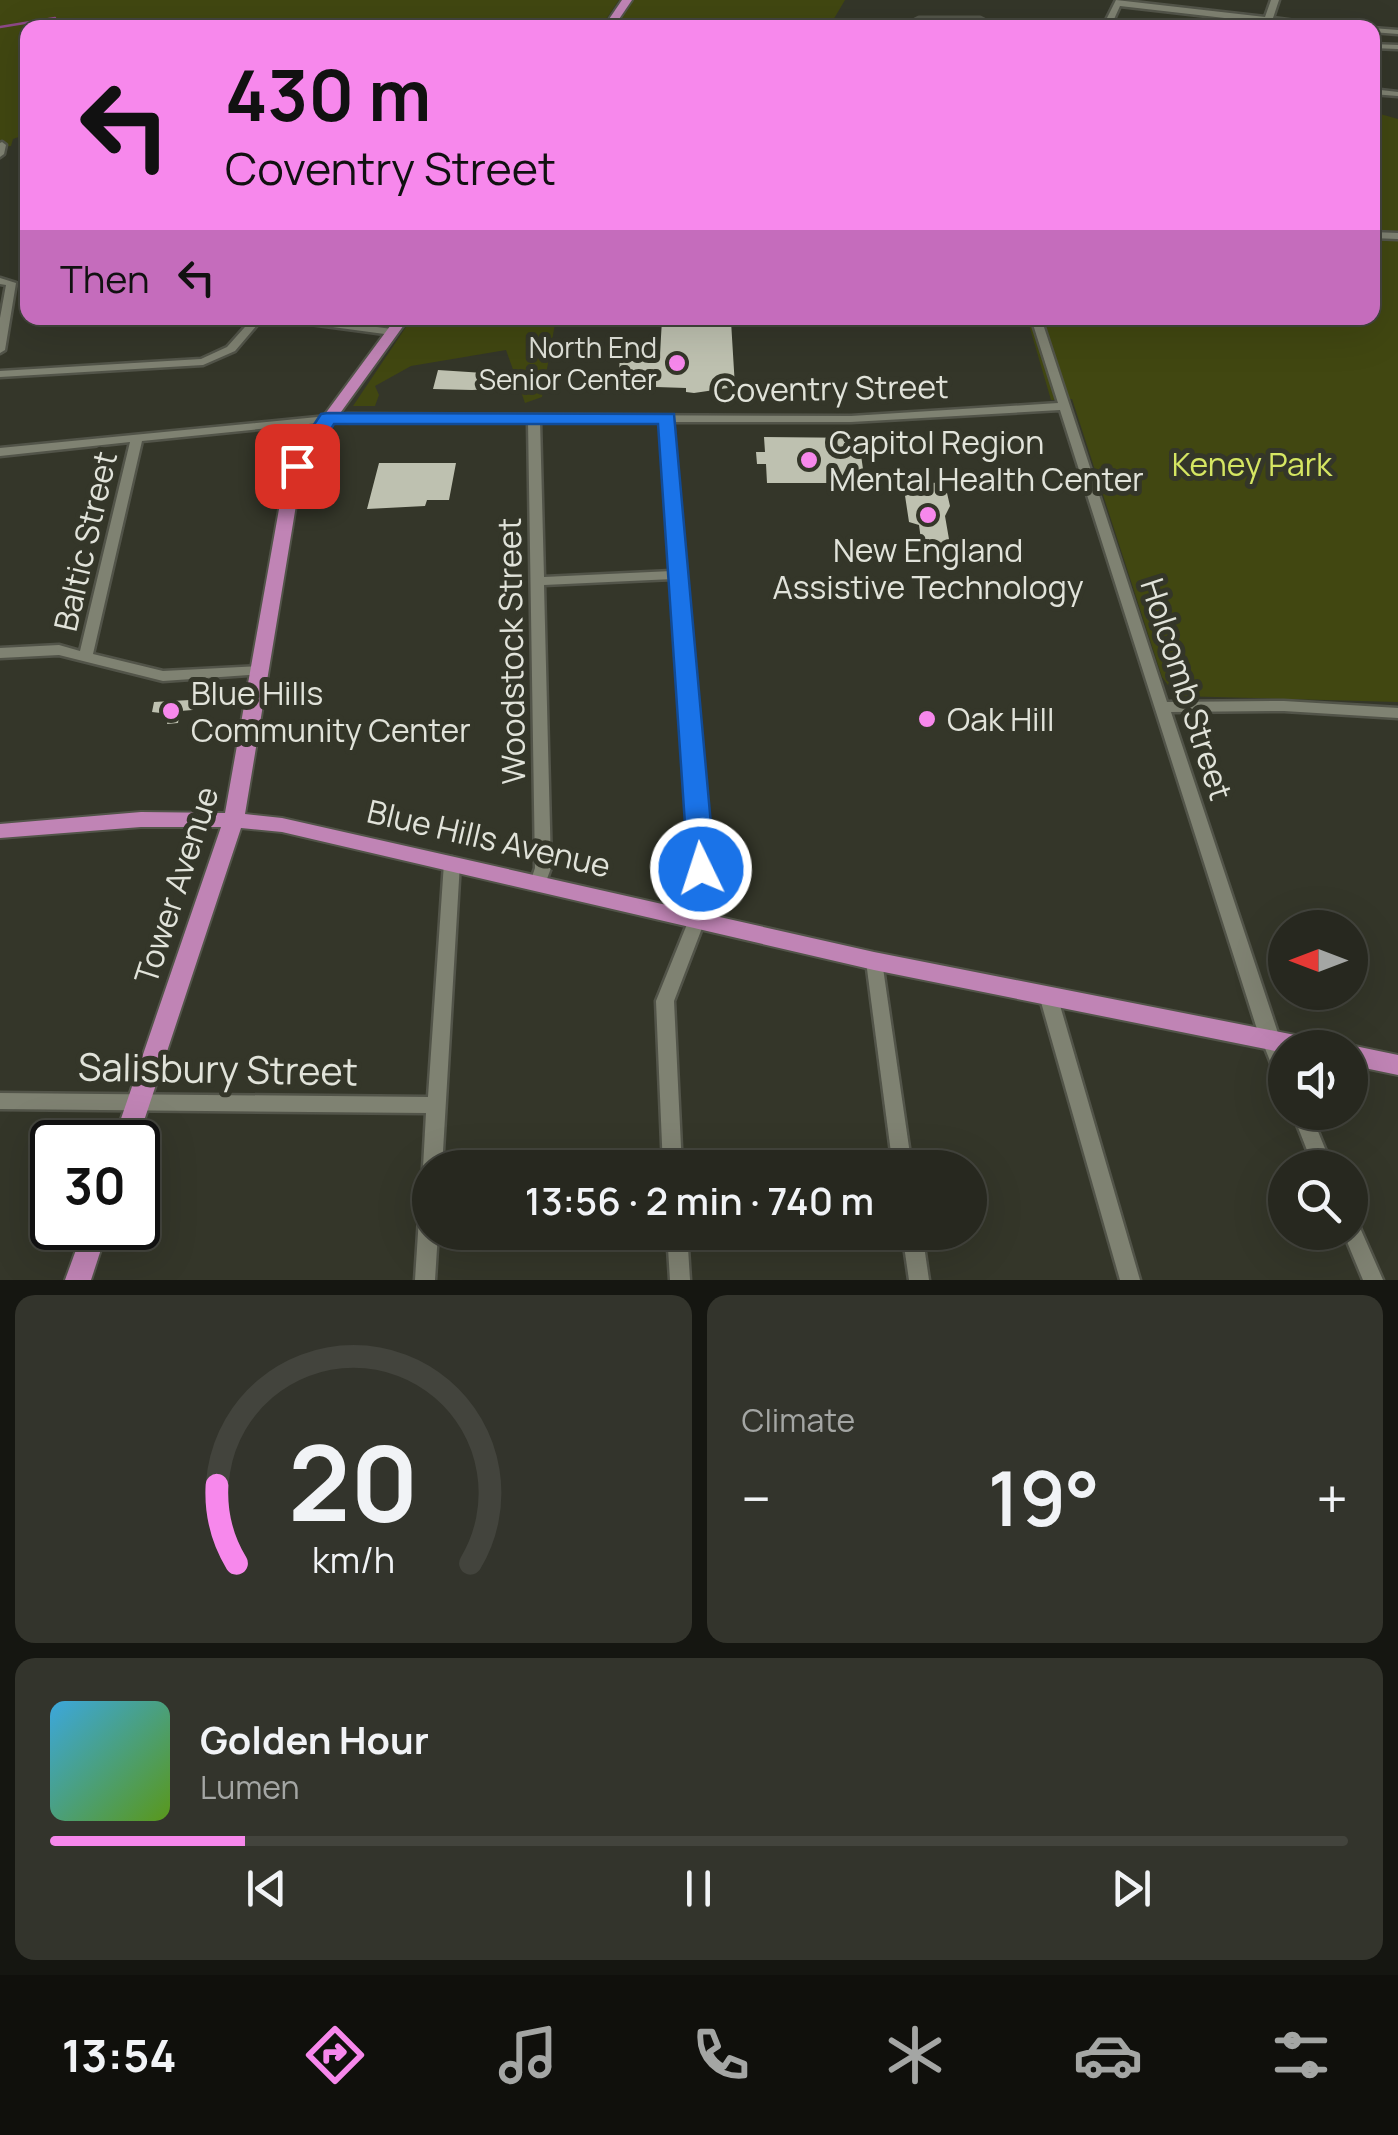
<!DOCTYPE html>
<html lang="en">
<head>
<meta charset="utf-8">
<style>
	:root { --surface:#27281f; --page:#33342c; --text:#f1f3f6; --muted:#a4a6a4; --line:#43443d; --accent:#f788ec }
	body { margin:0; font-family:Manrope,sans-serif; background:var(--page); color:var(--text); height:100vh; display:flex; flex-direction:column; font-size:38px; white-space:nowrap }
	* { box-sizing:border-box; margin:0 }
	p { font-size:32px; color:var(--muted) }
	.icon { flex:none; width:55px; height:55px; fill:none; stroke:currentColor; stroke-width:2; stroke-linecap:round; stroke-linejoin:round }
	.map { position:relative; height:1280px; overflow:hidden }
	.details { display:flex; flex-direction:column; gap:15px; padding:15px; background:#151611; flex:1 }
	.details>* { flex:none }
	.hud { position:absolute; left:20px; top:20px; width:1360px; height:305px; border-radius:20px; box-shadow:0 10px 40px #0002,0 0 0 2px var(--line); background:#f788ec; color:#111; overflow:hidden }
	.needle { width:65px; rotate:270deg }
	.fabs { position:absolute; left:1268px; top:910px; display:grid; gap:20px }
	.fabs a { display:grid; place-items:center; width:100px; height:100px; border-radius:50%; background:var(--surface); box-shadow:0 10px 40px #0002,0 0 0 2px var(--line); font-size:50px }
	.speed { position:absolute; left:30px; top:1120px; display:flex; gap:20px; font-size:50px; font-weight:700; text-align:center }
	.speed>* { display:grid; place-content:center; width:130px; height:130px; border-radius:50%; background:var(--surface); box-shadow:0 10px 40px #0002,0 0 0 2px var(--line); line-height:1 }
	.speed .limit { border:5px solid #111; border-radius:15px; background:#fff; color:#111 }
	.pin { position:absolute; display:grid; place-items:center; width:85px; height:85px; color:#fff; margin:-42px; border-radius:20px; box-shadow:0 5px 15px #0006 }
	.me { position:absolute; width:110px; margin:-55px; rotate:356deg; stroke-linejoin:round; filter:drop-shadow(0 0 8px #0008) }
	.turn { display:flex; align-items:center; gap:35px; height:210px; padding:0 40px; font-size:45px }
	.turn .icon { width:130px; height:130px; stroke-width:2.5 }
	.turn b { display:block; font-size:70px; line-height:85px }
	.then { display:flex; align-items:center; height:95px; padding:0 40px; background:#0003; gap:20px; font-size:38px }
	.big { font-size:75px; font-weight:600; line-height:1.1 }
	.details .card { flex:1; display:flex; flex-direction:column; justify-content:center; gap:15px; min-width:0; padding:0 35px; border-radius:20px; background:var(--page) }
	.details .dial { align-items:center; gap:0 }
	.dial svg { height:260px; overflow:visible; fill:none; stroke:var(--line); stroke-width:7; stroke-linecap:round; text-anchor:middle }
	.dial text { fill:var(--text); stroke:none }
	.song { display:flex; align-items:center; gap:30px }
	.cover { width:120px; height:120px; border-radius:15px; background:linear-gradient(135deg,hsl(200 70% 55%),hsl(90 70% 35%)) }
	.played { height:10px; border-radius:5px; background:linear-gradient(90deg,var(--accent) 15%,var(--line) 15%) }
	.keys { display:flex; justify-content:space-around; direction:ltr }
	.heat { display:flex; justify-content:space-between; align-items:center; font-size:55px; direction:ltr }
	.details .tiles { flex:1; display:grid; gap:15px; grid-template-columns:1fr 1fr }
	.card:last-child { grid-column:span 2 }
	.trip { position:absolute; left:412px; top:1150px; width:575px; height:100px; border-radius:50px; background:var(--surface); box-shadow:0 10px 40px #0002,0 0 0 2px var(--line); font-weight:600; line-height:100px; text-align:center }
	.tab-bar { display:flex; height:160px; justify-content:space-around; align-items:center; background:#10100c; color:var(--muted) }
	.tab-bar .icon { width:70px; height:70px }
	.tab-bar .selected { color:var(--accent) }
	.tab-bar b { font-size:45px; color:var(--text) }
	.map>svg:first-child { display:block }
	.green { fill:#414711 }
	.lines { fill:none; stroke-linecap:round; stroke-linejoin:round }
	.stream { stroke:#8e4888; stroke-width:2.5 }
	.building { fill:#bec1b0 }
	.minor-casing { stroke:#525449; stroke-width:5 }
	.major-casing { stroke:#525449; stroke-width:4 }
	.minor { fill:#7f8272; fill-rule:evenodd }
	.major { fill:#c084b5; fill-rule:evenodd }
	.route { fill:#1a73e8; stroke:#114b97; stroke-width:2.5 }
	.poi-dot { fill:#f788ec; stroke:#343629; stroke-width:4 }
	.labels { text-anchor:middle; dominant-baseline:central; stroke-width:10; stroke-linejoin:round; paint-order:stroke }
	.far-poi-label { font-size:28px; fill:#e1e3da; stroke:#343629; text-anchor:end }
	.street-label { font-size:32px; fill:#e1e3da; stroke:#343629 }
	.poi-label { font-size:32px; fill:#e1e3da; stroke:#343629; text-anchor:start }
	.park-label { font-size:32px; fill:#d5e662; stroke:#343629 }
	.near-street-label { font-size:38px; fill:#e1e3da; stroke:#343629 }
</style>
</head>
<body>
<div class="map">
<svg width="1398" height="1280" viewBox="0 0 1398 1280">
	<rect width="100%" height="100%" fill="#343629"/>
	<!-- green -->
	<g class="green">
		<polygon points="0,0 619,0 600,28 28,28 27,134 13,139 11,146 0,147"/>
		<polygon points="633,0 845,0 829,27 614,26"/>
		<polygon points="1373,112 1398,119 1398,702 1176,696 1162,677 1072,399 1051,400 1027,318 1372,318"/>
		<polygon points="412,318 556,318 542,397 525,403 506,350 411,366 375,386 379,395 375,406 353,406"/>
	</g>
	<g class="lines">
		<!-- stream -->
		<polyline class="stream" points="0,27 55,18"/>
	</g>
	<!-- building -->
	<g class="building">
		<polygon points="662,320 731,321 735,387 694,393 686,392 686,388 656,387 656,383 626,382 627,374 619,374 620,353 660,353"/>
		<polygon points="438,370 484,373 498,370 495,389 472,390 433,389"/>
		<polygon points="764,437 865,438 867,448 860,448 865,483 767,483 766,464 757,464 756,452 765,452"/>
		<polygon points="379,463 456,463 449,500 427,500 425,506 367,509"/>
		<polygon points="913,482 940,483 942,493 947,493 950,506 945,516 950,545 922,547 919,525 909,522 904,489 914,489"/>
		<polygon points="208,699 205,709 180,711 178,723 167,724 169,714 152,712 154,702"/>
	</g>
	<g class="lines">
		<defs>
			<g id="minor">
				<polygon points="1116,0 1265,17 1271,0 1279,0 1273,18 1347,28 1268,23 1120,6 1110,28 1102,28"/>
				<polygon points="919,18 980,18 984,20 980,22 922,22 920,28 912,28 915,20"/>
				<polygon points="1372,28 1398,30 1398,34 1372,32"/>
				<polygon points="1372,44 1398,45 1398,49 1372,48"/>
				<polygon points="1372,89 1398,92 1398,96 1372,94"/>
				<polygon points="2,142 6,145 4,154 0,157 0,143"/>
				<polygon points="1372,232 1398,233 1398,239 1372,238"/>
				<polygon points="0,278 16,283 5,350 0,353 0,318 6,285 0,284"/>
				<polygon points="253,318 263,318 235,351 203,365 0,377 0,371 201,359 227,347"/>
				<polygon points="283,318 308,318 392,329 397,332 392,335 288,321"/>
				<path d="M1031,318H1041L1167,702L1284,701L1398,708V718L1284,711L1171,712L1285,1054V1085L1279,1083L1256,1026L1060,410L851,422H673L712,902L674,1001L682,1168H663L656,1001L696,902L673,579L544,585L551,868L544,887L538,889L532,887L530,883L535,868L528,421L348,420L142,441L93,654L163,671L259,666L264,668L266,671L264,674L163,681L59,655L0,658V648L59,645L80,651L130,442L0,456V448L348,414L851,416L1058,403ZM540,421L661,422L672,571L544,577Z"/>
				<polygon points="452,857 458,859 460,863 442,1168 430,1168 430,1176 425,1174 423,1168 426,1113 0,1109 0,1093 428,1097 444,863 446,859"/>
				<polygon points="874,954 880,956 882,961 912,1168 893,1168 866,961 868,956"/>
				<polygon points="1048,988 1054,990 1057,995 1140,1280 1120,1280 1039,995 1042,990"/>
				<polygon points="1292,1112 1310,1112 1333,1168 1314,1168"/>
				<polygon points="430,1193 430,1232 438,1232 435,1280 415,1280 420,1202 423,1196"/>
				<polygon points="1350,1218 1357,1221 1383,1280 1363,1280 1343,1232 1350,1232"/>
				<polygon points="667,1232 687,1232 690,1280 670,1280"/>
				<polygon points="902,1232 922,1232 929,1280 909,1280"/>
			</g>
			<g id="major">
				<polygon points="622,0 632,0 613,28 603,28"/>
				<polygon points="396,318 409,318 312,452 300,481 245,814 282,818 874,952 1310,1038 1318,1041 1321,1048 1285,1048 1285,1053 874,970 282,832 241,828 137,1142 113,1142 221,827 141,827 0,838 0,824 141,812 225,813 284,481 297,452"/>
				<polygon points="1350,1045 1398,1055 1398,1075 1350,1065 1350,1048 1344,1048"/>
				<polygon points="84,1228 108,1228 91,1280 65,1280"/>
			</g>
		</defs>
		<!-- minor casing -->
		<use href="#minor" class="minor-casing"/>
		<!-- major casing -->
		<use href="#major" class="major-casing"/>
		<!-- minor -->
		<use href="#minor" class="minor"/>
		<!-- major -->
		<use href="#major" class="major"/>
	</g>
	<!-- route -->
	<polygon class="route" points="328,413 674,414 715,869 711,876 701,879 688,869 658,424 334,424 304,471 290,471 287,466 321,414"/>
	<!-- markers -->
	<g class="poi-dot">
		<circle cx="677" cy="363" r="10"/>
		<circle cx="809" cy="460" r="10"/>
		<circle cx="928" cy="515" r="10"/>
		<circle cx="171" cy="711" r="10"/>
		<circle cx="927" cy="719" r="10"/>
	</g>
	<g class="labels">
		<!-- far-poi labels -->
		<g class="far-poi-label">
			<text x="657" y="347">North End<tspan x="657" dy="32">Senior Center</tspan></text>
		</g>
		<!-- street labels -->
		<g class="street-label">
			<text transform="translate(831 388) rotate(-1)">Coventry Street</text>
			<text transform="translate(85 541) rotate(-77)">Baltic Street</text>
			<text transform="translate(511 651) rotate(-91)">Woodstock Street</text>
			<text transform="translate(1187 689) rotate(72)">Holcomb Street</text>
			<text transform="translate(489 838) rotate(13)">Blue Hills Avenue</text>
			<text transform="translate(176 885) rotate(-72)">Tower Avenue</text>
		</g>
		<!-- poi labels -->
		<g class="poi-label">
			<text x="829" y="442">Capitol Region<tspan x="829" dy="37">Mental Health Center</tspan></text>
			<text x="928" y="550" text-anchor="middle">New England<tspan x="928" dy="37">Assistive Technology</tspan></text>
			<text x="191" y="693">Blue Hills<tspan x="191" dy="37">Community Center</tspan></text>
			<text x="947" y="719">Oak Hill</text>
		</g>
		<!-- park labels -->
		<g class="park-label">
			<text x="1252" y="464">Keney Park</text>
		</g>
		<!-- near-street labels -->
		<g class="near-street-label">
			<text transform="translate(218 1068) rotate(1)">Salisbury Street</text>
		</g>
	</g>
</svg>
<div class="fabs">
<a><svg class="needle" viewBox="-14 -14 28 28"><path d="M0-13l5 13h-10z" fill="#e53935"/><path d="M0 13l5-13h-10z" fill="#a4a6a4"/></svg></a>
<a><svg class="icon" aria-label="sound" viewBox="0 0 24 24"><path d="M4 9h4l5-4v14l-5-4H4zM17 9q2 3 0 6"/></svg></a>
<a><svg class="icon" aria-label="search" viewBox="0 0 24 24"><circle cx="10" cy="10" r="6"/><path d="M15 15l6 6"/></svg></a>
</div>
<div class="speed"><div class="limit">30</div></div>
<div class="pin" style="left:297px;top:466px;background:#d93025"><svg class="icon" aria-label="arrive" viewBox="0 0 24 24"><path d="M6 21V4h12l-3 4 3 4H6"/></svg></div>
<svg class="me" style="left:701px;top:869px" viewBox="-20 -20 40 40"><circle r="17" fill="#1a73e8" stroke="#fff" stroke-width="3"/><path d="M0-11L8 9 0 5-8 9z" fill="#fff"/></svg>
<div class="trip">13:56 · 2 min · 740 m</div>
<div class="hud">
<div class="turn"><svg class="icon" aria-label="left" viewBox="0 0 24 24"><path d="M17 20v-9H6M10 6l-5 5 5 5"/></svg><div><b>430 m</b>Coventry Street</div></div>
<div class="then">Then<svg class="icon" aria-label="left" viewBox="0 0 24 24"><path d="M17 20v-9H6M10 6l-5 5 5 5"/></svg></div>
</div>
</div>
<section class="details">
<div class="tiles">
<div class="card dial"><svg viewBox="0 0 100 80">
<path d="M14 69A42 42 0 1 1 86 69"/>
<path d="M14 69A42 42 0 0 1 8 45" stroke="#f788ec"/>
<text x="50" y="56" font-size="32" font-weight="700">20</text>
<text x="50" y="72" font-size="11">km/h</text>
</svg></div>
<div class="card"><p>Climate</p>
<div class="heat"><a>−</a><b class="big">19°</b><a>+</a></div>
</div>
<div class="card">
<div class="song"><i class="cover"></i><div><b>Golden Hour</b><p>Lumen</p></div></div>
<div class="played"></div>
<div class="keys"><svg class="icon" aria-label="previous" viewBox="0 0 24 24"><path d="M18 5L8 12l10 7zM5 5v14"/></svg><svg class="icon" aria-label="pause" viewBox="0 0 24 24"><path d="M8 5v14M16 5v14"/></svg><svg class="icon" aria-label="next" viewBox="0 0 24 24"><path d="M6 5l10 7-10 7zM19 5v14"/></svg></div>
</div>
</div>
</section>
<nav class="tab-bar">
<b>13:54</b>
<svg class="icon selected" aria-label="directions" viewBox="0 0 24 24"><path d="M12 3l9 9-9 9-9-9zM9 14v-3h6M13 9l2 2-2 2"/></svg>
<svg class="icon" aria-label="music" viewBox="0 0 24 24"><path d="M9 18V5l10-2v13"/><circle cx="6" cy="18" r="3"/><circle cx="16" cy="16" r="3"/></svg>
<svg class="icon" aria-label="phone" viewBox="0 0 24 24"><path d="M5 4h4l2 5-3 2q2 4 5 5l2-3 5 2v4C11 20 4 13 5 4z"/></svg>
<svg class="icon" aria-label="climate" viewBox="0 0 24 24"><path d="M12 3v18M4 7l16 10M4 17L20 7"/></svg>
<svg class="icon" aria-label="car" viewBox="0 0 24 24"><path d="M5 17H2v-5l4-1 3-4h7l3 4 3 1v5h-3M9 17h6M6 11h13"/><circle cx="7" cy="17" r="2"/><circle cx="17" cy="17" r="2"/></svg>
<svg class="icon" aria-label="filters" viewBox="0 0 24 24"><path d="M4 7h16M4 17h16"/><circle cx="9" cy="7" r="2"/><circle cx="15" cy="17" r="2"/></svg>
</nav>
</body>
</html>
